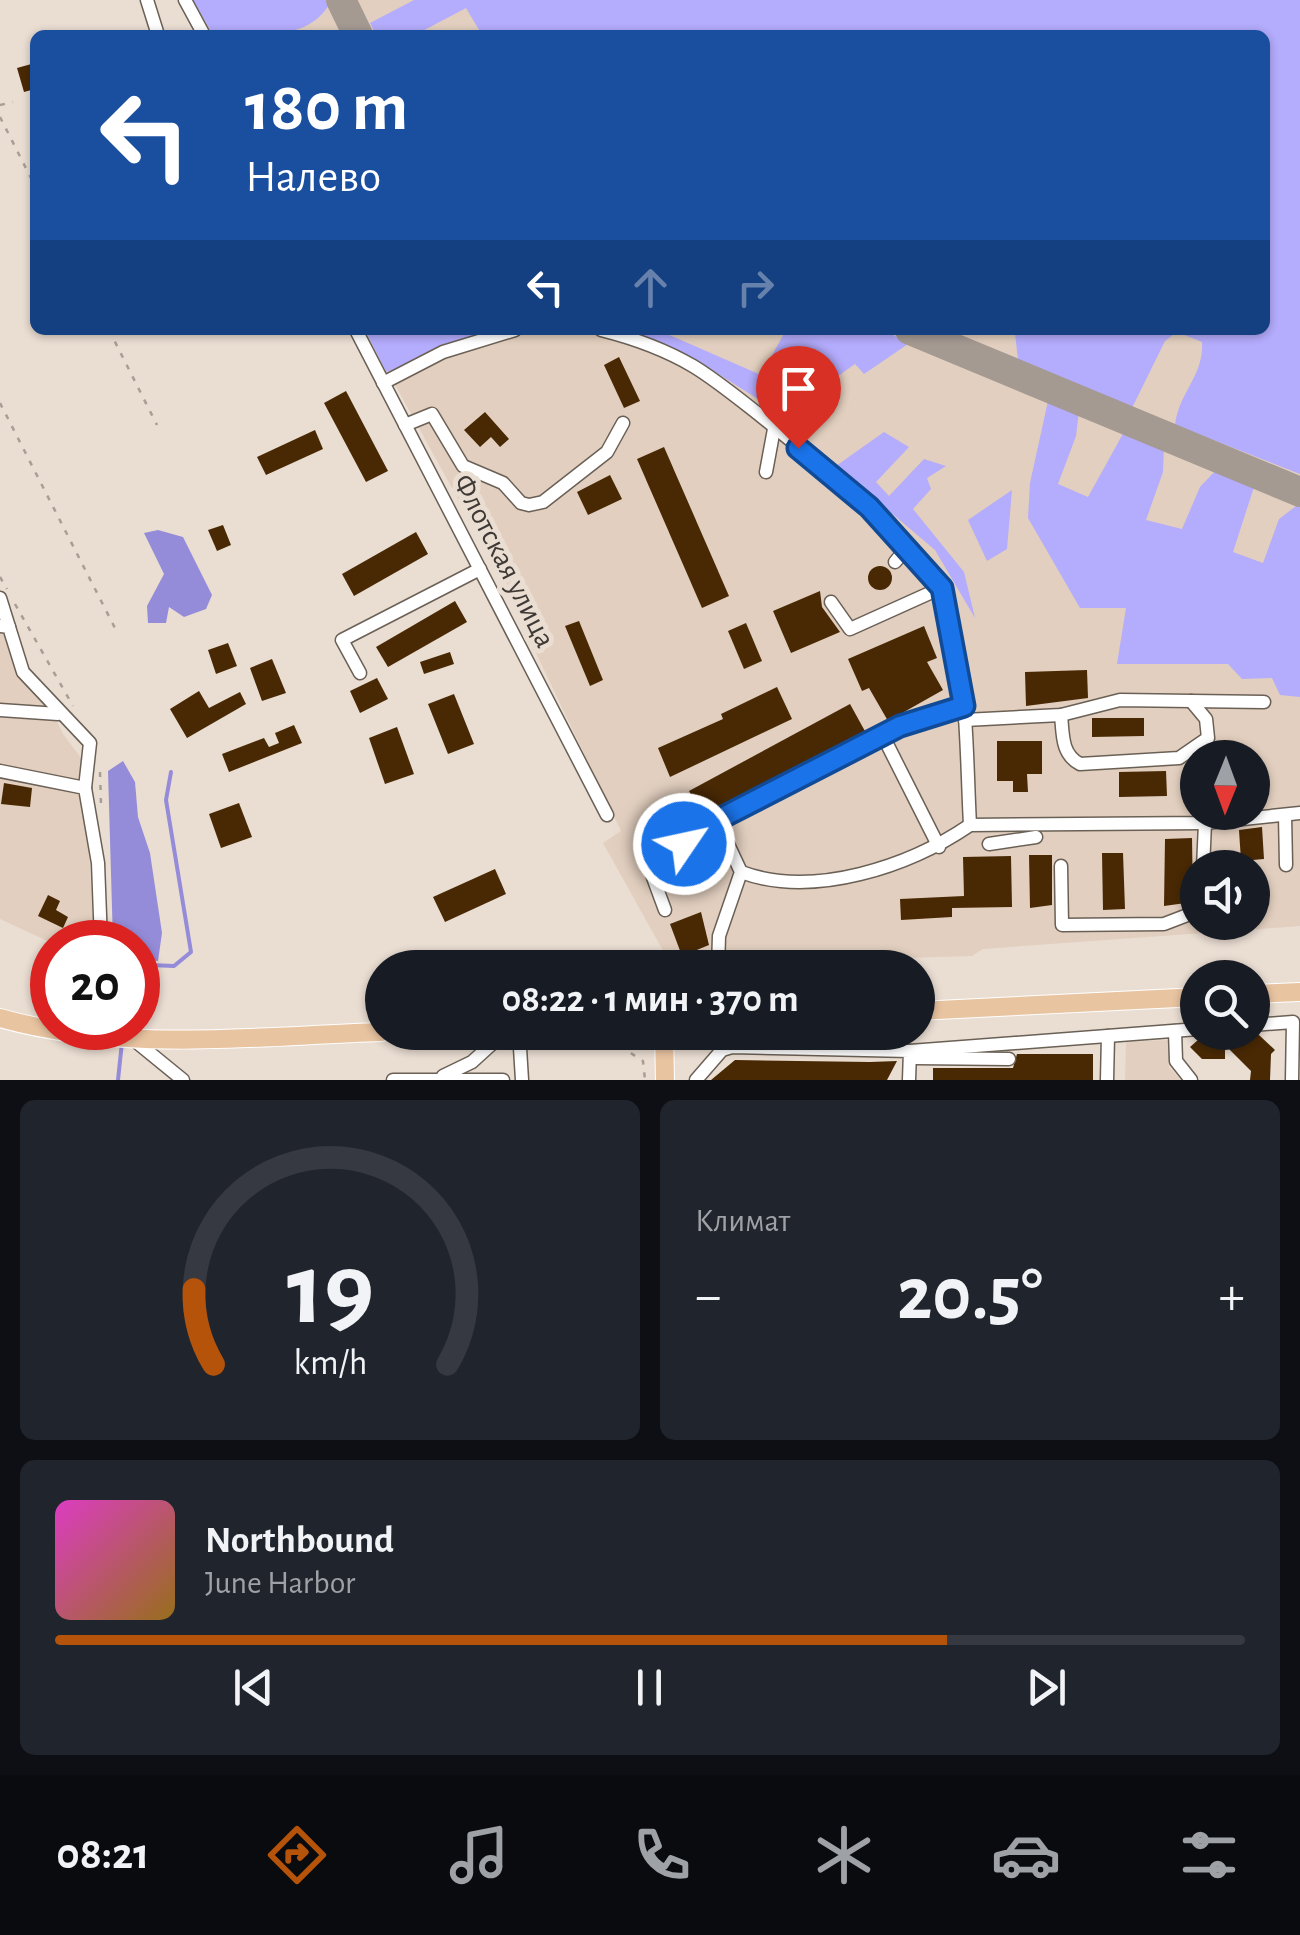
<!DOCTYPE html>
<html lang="ru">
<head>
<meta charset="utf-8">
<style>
	:root { --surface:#171b24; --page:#20242c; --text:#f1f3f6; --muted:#9ea1a6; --line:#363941; --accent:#b45309 }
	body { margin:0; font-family:"Alegreya Sans",sans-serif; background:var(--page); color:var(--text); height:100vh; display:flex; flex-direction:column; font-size:38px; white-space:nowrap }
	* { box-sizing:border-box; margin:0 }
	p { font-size:32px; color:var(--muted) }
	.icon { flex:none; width:55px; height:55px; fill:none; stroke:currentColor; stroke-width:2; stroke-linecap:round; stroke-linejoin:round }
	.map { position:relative; height:1080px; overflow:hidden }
	.details { display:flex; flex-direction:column; gap:20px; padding:20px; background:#0d0f14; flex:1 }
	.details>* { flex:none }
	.guide { position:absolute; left:30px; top:30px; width:1240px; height:305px; border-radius:15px; box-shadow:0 2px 8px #0004; background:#1a4fa0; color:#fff; overflow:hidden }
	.needle { width:65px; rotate:181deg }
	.controls { position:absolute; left:1180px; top:740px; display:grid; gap:20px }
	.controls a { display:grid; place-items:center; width:90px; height:90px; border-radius:50%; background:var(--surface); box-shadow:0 2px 8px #0004; font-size:50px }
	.speed { position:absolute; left:30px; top:920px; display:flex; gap:20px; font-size:50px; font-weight:700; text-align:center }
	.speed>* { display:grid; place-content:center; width:130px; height:130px; border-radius:50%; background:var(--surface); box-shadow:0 2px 8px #0004; line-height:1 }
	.speed .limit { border:15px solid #d22; background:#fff; color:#111 }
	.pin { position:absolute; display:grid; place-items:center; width:85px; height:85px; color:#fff; margin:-102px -42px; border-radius:50% 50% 50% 0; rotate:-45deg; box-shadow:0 0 10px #0007 }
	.pin .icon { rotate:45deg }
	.me { position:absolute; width:110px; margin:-55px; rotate:56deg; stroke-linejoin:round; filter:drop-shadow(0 0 8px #0008) }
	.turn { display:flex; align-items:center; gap:35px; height:210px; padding:0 50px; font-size:45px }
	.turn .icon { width:130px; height:130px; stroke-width:2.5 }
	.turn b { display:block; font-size:70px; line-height:85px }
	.lanes { display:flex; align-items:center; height:95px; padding:0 50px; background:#0003; justify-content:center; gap:50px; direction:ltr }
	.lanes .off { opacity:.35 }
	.big { font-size:75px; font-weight:700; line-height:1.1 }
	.details .tile { flex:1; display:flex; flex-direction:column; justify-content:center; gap:15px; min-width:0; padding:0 35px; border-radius:15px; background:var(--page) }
	.details .dial { align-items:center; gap:0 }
	.dial svg { height:260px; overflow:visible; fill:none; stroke:var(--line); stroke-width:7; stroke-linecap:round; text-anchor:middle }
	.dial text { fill:var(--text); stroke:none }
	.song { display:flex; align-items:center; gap:30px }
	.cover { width:120px; height:120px; border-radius:15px; background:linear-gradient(135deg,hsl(310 70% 55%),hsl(40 70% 35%)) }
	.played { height:10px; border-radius:5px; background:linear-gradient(90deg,var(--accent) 75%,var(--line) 75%) }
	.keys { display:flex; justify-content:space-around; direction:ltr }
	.heat { display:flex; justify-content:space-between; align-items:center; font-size:55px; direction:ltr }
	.details .tiles { flex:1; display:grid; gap:20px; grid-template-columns:1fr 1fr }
	.tile:last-child { grid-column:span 2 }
	.trip { position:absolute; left:365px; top:950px; width:570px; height:100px; border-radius:50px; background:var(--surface); box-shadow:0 2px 8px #0004; font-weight:700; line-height:100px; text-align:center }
	.dock { display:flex; height:160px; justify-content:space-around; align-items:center; background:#090b0e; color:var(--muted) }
	.dock .icon { width:70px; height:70px }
	.dock .current { color:var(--accent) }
	.dock b { font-size:45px; color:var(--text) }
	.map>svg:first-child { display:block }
	.built { fill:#e2cfbf; fill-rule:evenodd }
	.green { fill:#b4acfc }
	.water { fill:#958cd9 }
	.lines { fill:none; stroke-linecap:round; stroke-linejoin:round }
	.stream { stroke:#958cd9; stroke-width:4 }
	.taxiway { stroke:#a49a92; stroke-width:30 }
	.building { fill:#492904 }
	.minor-casing { stroke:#6a6056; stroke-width:15 }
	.major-casing { stroke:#fff; stroke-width:20 }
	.path { stroke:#a89e96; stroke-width:2.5; stroke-dasharray:5 8; stroke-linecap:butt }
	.minor { stroke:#fff; stroke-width:12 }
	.major { stroke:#e9c4a1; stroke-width:18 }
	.route-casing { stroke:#114b97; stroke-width:25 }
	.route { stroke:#1a73e8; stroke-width:18 }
	.labels { text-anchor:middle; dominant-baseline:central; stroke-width:10; stroke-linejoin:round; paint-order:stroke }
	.street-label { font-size:30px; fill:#3e3935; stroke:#eaddd2 }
</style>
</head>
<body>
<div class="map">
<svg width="1300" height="1080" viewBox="0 0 1300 1080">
	<rect width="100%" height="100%" fill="#eaddd2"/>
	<!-- built -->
	<g class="built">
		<path d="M196,0H1300V926L983,949L972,956L873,959L857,954L671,965L603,843L621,831L491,559L365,330H1265V35H214ZM1198,758H1252V812H1198ZM1198,868H1252V922H1198Z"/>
		<polygon points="0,607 63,734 84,762 94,942 52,943 0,919"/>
		<polygon points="1169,1040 1169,1067 1181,1080 1125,1080 1126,1042"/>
	</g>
	<!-- green -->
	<g class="green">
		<path d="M193,0H331C313,43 250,35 213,35Z"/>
		<path d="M414,0H1300V474L1175,425C1179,392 1204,376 1202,342L1177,332L1165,341L1132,408L1018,360L1015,333L1265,330V35H482L466,8L415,35H376L370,23Z"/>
		<polygon points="365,330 508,330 386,372"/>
		<polygon points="620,330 658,330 761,375 786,330 885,330 908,344 864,374 855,364 783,415 695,359"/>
		<polygon points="1048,401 1079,411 1076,436 1058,484 1088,497 1125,430 1164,445 1163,472 1146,520 1182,529 1200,487 1218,468 1255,484 1233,552 1263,563 1279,519 1300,503 1300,697 1280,695 1272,678 1242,679 1228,664 1117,664 1126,608 1080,608 1028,518 1030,483"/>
		<polygon points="884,432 909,447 876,482 889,496 924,459 946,466 927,478 931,489 913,509 964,572 975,618 935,550 836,466"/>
		<polygon points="1012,490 1007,549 987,561 968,520"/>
	</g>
	<!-- water -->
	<g class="water">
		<polygon points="158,530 183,537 212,595 206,609 184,617 169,607 166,623 148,623 147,606 164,574 144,533"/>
		<polygon points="123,761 135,782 138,817 150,853 162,933 158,961 138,959 138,942 113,942 108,771"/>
	</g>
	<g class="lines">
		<!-- stream -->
		<g class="stream">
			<polyline points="138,983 150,965 174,966 191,952 166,800 171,772"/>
			<polyline points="118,1080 122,1042"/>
		</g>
		<!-- taxiway -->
		<g class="taxiway">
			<polyline points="341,0 358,35"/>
			<polyline points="910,330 1300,492"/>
		</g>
	</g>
	<!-- building -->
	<g class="building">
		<polygon points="35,63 35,89 24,92 17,68"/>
		<polygon points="619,357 640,401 624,408 604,365"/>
		<polygon points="346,391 388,471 366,482 324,403"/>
		<polygon points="485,412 509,439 500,447 491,437 480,447 464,430"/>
		<polygon points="315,430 323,449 266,475 257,457"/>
		<polygon points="664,447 729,596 702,608 637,459"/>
		<polygon points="610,475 622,499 588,515 577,492"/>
		<polygon points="223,525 231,545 217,551 208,530"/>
		<polygon points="416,532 428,554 354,596 342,574"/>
		<circle cx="880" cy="578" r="12"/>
		<polygon points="820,591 822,607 840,632 791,653 773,611"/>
		<polygon points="455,601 467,622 388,667 376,647"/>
		<polygon points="579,621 603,680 590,686 565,626"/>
		<polygon points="746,623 762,661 744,669 728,631"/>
		<polygon points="924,626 937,658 927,662 943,690 888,721 869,688 862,691 848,659"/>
		<polygon points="228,643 237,666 216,674 208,650"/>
		<polygon points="450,652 454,664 424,674 420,662"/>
		<polygon points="272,659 286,693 262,701 250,668"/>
		<polygon points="1087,670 1088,698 1026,706 1025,672"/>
		<polygon points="377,678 388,699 360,713 350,691"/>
		<polygon points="777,687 792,719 670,777 658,748 723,719 721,714"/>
		<polygon points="199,691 209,708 240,692 246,704 187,738 170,709"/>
		<polygon points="454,694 474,744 448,754 428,704"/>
		<polygon points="850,704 866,733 705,820 689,791"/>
		<polygon points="1092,718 1144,718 1144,736 1092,737"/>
		<polygon points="294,725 302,743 229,772 222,754 264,738 269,747 279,743 275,733"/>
		<polygon points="397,727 414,774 385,784 369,738"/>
		<polygon points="997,741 1042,741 1042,774 1027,774 1028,792 1013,792 1013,781 997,781"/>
		<polygon points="1166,771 1167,796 1119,797 1119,772"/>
		<polygon points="4,783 32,788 30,807 1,804"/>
		<polygon points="239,803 252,837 221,848 209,814"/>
		<polygon points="1262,827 1264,859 1241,861 1239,830"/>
		<polygon points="1192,838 1193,902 1164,906 1165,839"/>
		<polygon points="1102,853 1123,853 1125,909 1103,910"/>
		<polygon points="1029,855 1052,855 1052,905 1030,908"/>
		<polygon points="1011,856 1012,907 952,908 952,917 901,920 900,899 964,896 963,857"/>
		<polygon points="495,869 506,894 445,922 433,897"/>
		<polygon points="48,895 60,901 56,910 68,917 63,928 38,916"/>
		<polygon points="701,912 709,945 682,956 670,924"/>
		<polygon points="1207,1032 1259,1035 1275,1050 1271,1054 1270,1080 1250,1080 1251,1071 1225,1045 1225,1059 1202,1059 1190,1047"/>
		<polygon points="1017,1054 1093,1054 1093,1080 933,1080 933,1068 1013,1068"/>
		<polygon points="735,1060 870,1062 897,1061 887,1080 711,1080"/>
	</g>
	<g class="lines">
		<defs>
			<g id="minor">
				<polyline points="147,0 158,35"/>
				<polyline points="185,0 204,35"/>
				<polyline points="356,330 607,815"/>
				<path d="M601,330C633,338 664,349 693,366C740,394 931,552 945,597C968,669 966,751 970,825"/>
				<polyline points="383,383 443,352 515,330"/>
				<polyline points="405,425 432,414 463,466 503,483 521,503 529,505 543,502 607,452 623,423"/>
				<polyline points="766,472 774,429"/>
				<polyline points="895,562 906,549"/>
				<polyline points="0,598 9,627"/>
				<polyline points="831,602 850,629 941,588"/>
				<polyline points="0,626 9,627 23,672 90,743 85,788"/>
				<polyline points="360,673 342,640 480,569"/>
				<polyline points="0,710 58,714"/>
				<path d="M1061,715C1063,734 1061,754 1080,764L1179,758L1208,738L1206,719L1191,701"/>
				<polyline points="965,720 1061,715 1120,700 1264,702"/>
				<polyline points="884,738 939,847"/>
				<polyline points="0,771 85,788 98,863 101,942"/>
				<polyline points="1285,815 1286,865"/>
				<polyline points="989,844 1036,837"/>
				<polyline points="1061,866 1062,925 1164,924 1198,911"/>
				<polyline points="1203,868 1205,823"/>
				<path d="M741,872C814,899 910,866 970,825L1205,823L1300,813"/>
				<polyline points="665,910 648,864 719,825"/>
				<polyline points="718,968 719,936 741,872 719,825 721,819 900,726 965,706"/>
				<polyline points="1252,1025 1293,1022 1292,1080"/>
				<polyline points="1175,1031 1176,1061 1191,1080"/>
				<polyline points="519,1032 522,1080"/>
				<polyline points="134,1040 183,1080"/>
				<polyline points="910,1051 1198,1029"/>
				<polyline points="916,1058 1009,1059"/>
				<polyline points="443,1076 472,1062 505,1032"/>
				<polyline points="393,1080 503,1080"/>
				<polyline points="696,1080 722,1050 732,1047 910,1051 909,1080"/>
				<polyline points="1107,1080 1108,1036"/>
			</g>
			<g id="major">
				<polyline points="1252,994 1300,992"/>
				<polyline points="918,1011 1198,997"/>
				<path d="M0,1018C124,1053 255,1036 382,1032"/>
				<polyline points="664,1032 665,1080"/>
			</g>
		</defs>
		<!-- minor casing -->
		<use href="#minor" class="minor-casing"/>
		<!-- major casing -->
		<use href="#major" class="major-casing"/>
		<!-- path -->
		<g class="path">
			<polyline points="0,105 13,102"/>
			<polyline points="0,117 35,186"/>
			<polyline points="109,330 157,425"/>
			<polyline points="0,403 117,632"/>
			<polyline points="0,577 7,589"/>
			<polyline points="15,604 73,706"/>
			<polyline points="100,772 101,804"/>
			<polyline points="711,1033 711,1046"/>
			<polyline points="620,1046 643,1061 645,1080"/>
		</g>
		<!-- minor -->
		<use href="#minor" class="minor"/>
		<!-- major -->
		<use href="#major" class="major"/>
	</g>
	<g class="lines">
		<defs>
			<polyline id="route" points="684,844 719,826 721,818 900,726 964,706 942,588 869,507 798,448"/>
		</defs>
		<!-- route casing -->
		<use href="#route" class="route-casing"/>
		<!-- route -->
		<use href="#route" class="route"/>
	</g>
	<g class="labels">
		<!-- street labels -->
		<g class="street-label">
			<text transform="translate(504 561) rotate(63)">Флотская улица</text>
		</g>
	</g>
</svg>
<div class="controls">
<a><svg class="needle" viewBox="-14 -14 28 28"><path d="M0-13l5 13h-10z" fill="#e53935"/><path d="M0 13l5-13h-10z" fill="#9ea1a6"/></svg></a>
<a><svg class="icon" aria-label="sound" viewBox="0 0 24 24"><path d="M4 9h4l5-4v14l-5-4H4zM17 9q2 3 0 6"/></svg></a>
<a><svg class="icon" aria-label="search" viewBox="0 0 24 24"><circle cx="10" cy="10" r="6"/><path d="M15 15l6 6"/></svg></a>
</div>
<div class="speed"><div class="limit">20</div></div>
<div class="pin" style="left:798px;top:448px;background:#d93025"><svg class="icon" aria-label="arrive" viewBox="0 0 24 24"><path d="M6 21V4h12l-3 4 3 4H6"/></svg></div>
<svg class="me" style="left:684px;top:844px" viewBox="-20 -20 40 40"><circle r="17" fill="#1a73e8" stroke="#fff" stroke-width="3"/><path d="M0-11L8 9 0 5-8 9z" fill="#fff"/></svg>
<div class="trip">08:22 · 1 мин · 370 m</div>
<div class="guide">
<div class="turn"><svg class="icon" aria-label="left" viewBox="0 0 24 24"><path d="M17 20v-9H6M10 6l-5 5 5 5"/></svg><div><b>180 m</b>Налево</div></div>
<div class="lanes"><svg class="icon" aria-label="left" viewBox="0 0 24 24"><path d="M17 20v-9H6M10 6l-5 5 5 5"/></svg><svg class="icon off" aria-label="ahead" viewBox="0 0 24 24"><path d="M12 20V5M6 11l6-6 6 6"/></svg><svg class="icon off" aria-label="right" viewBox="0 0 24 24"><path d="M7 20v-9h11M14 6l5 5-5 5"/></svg></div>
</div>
</div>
<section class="details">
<div class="tiles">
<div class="tile dial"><svg viewBox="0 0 100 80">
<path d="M14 69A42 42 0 1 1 86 69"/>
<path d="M14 69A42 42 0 0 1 8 46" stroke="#b45309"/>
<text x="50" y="56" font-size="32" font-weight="700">19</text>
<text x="50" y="72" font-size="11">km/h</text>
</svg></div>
<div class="tile"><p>Климат</p>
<div class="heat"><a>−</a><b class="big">20.5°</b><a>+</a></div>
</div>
<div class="tile">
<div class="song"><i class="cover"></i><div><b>Northbound</b><p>June Harbor</p></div></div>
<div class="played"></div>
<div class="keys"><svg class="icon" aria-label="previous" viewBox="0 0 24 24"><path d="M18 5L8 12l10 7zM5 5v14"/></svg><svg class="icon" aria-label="pause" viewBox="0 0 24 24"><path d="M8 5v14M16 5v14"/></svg><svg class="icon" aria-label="next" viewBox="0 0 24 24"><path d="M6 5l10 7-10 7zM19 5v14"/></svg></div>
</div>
</div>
</section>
<nav class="dock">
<b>08:21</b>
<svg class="icon current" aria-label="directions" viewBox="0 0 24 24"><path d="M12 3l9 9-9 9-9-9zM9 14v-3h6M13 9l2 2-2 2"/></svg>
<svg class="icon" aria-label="music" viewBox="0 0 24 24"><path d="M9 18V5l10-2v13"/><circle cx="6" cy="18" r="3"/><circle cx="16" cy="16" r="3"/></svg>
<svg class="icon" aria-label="phone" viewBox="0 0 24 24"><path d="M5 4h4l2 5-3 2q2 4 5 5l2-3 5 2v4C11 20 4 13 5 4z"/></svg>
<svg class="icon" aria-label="climate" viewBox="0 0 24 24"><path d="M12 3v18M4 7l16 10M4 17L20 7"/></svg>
<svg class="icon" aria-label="car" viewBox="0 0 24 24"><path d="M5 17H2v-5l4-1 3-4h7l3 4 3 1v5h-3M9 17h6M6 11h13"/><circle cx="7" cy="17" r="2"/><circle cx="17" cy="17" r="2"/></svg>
<svg class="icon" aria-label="filters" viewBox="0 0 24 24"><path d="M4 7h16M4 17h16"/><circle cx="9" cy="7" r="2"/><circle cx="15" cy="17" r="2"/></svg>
</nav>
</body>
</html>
